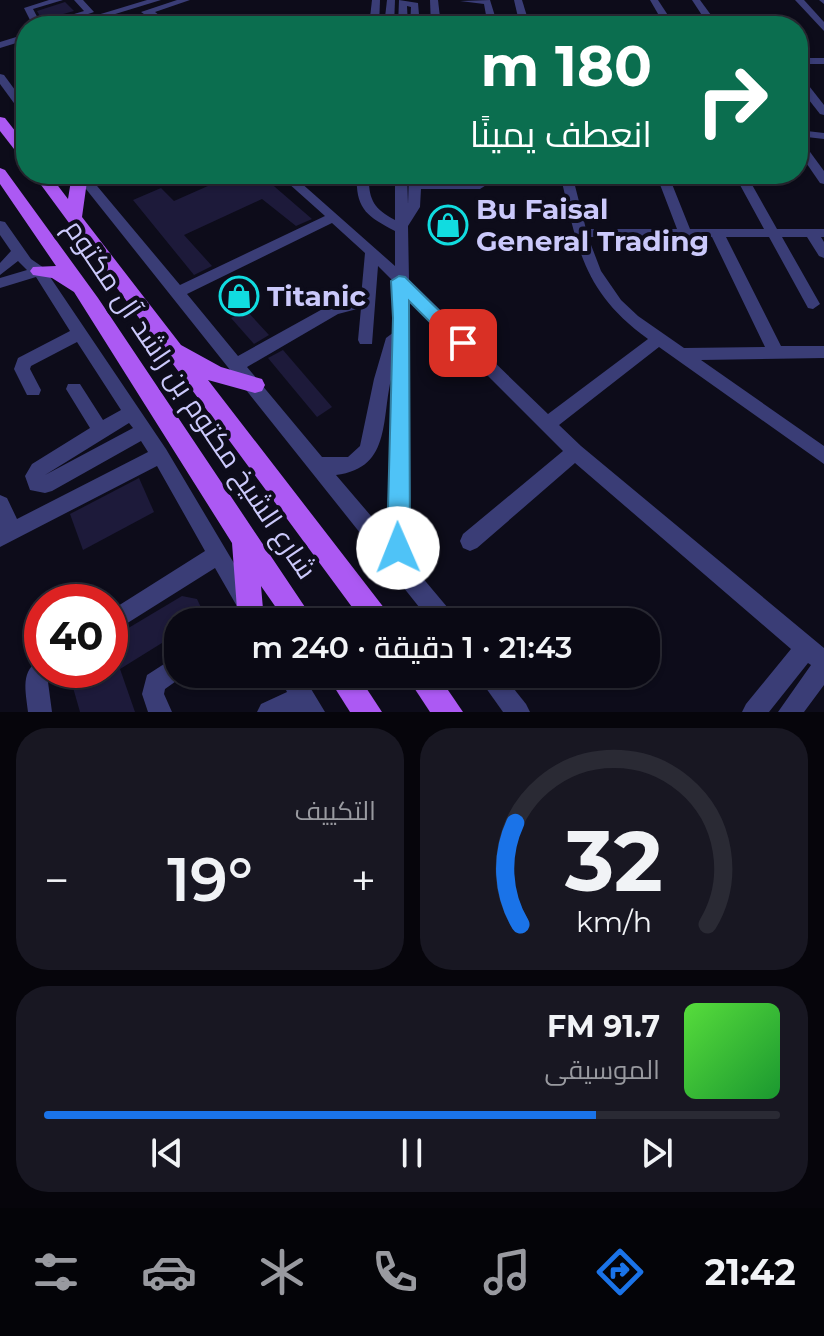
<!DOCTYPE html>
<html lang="ar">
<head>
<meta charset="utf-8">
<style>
	:root { --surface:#0a0914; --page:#181722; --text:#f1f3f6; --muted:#999aa0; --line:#2a2a34; --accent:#1a73e8 }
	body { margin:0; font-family:Montserrat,Cairo,sans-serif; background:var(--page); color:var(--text); direction:rtl; height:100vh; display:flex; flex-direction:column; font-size:30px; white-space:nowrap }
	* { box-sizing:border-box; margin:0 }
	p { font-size:26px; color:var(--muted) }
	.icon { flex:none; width:44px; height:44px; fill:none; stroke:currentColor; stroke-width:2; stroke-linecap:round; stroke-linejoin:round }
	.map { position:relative; height:712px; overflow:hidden; direction:ltr }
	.drawer { display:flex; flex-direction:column; gap:16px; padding:16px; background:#06050b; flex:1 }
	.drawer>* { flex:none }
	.hud { position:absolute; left:16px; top:16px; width:792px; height:168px; border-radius:32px; box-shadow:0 2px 6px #0004,0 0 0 2px var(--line); direction:rtl; background:#0b6e4f; color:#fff; overflow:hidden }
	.speed { position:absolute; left:24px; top:584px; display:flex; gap:16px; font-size:40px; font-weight:700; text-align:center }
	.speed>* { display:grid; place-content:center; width:104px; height:104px; border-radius:50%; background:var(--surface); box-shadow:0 2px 6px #0004,0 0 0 2px var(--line); line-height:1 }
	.speed .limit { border:12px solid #d22; background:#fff; color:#111 }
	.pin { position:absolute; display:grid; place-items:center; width:68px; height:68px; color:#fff; margin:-34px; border-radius:16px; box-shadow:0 4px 12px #0006 }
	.me { position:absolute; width:88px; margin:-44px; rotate:359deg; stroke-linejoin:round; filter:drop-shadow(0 0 6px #0008) }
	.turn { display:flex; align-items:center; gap:28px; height:168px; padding:0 24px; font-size:36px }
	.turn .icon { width:104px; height:104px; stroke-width:2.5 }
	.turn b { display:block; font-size:56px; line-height:68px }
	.big { font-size:60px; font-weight:600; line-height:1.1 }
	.drawer .widget { flex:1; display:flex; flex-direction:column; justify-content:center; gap:12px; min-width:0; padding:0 28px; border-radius:32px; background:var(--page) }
	.drawer .dial { align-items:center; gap:0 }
	.dial svg { height:208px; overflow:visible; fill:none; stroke:var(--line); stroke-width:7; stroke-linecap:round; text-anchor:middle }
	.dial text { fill:var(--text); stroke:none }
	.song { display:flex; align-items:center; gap:24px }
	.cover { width:96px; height:96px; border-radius:12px; background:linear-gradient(135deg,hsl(110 70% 55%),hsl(130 70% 35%)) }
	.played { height:8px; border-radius:4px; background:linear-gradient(90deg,var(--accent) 75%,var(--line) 75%) }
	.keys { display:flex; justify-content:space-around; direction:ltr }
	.heat { display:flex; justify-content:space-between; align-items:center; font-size:44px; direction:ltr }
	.drawer .tiles { flex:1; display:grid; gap:16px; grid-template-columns:1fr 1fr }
	.widget:last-child { grid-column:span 2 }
	.trip { position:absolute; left:164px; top:608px; width:496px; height:80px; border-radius:32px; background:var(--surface); box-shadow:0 2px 6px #0004,0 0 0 2px var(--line); font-weight:600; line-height:80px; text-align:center; direction:rtl }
	.tabs { display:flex; height:128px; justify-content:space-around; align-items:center; background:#040408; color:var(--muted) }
	.tabs .icon { width:56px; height:56px }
	.tabs .selected { color:var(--accent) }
	.tabs b { font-size:36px; color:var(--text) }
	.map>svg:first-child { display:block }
	.building { fill:#1d1a3a }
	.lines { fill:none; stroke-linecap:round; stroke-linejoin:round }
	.minor { fill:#3a3d76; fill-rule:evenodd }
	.major { fill:#ac59f3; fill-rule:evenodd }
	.route { fill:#4fc3f7; stroke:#337fa1; stroke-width:2 }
	.labels { text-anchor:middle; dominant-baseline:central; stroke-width:8; stroke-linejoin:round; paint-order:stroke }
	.poi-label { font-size:28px; font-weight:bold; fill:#cbc9fb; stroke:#0d0c1a; text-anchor:start }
	.street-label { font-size:28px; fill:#cbc9fb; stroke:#0d0c1a }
</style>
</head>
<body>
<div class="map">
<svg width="824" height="712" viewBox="0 0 824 712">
	<rect width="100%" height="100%" fill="#0d0c1a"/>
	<!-- building -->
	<g class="building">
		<polygon points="65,2 74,11 42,20 37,11"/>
		<polygon points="235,174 239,178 260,174 312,219 296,226 262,199 184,235 212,266 194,275 133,200 161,188 174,201"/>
		<polygon points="242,283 257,298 235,310 221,294"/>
		<polygon points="246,310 269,335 254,344 231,318"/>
		<polygon points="283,350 332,407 317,417 268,358"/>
		<polygon points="139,478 154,512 83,550 70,514"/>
		<polygon points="182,596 197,599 205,616 196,622 178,622 178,633 120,669 135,712 80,712 68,670 110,670 110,639"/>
	</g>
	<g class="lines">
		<!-- minor -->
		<g class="minor">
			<polygon points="49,0 63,0 33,9 41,24 84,11 74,0 83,0 94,12 53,26 33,26 24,8"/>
			<polygon points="147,0 161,0 76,26 61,26"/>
			<polygon points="177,0 190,0 155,12 173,26 162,26 141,12"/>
			<polygon points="372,0 380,0 379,26 369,26"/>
			<polygon points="387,0 395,0 394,26 384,26"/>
			<polygon points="399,0 418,3 420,26 410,26 411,7 407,6 408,26 398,26"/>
			<polygon points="430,0 438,0 441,26 431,26"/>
			<polygon points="490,0 498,26 488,26 484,4 460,1"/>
			<polygon points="514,0 522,0 530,26 520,26"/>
			<polygon points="650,0 658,0 675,26 665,26"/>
			<polygon points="692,0 700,0 719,26 709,26"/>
			<polygon points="795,0 804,0 824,22 824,31"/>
			<polygon points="819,0 824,0 824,4"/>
			<path d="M311,15L335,26C326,26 321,24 313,22C303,20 288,26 276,26Z"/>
			<polygon points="466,21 481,21 486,24 463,26 461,24"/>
			<polygon points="26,34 26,40 0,48 0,42"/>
			<rect x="798" y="58" width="26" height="6"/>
			<polygon points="0,74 4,75 26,105 26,115 22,114 0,84"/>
			<polygon points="798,76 802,77 824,105 824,115 820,114 798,86"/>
			<polygon points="798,130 824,133 824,139 798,136"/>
			<polygon points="798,140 802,141 824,171 824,184 820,183 798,151"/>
			<path d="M74,174H87L180,285L325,216L278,174H291L395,266V231C366,216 355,208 357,174H369C368,198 373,209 395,220V174H407L408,204L409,174H421V181H477L478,174H490L491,182L480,189H421L420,207L408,226L409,280L548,414L648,339C582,291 578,248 560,174H572L586,229H677L656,174H668L690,229H764L734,174H746L777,229H824V237H821L824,242V258L819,256L807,237H782L820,304L813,309L808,308L769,237H726L781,346H824V358L701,360L824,446V464L659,347L559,425L581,446L824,648V685L804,712H778L811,665L808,663L769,712H742L746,704L791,649L575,463L477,548L470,551L463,548L460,541L463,534L563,451L409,297L407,521L411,564L453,614L456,622H431ZM332,223L365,253L361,297L328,306L238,356L187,294ZM588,237H712L765,347L684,348L638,316L621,300L601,271ZM378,266L395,283L394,332L386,338L374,379L360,446L348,457H322L247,367L338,314L361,308L358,340L360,344H372ZM393,372L387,521L389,537L336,475C394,468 380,415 393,372Z"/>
			<path d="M0,221L5,222L31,259L44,268L166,449L269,622H246L215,568L110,634V611L205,551L157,466L0,547V495L7,498L17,519L148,452L141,441L52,491L45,493L30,490L25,476L32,464L90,428L66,389L68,384H80L103,420L121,410L77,342L31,366L30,369L41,390L39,395H27L14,369L18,358L70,331L36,277L0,288V278L27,270L18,261L0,275V263L11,251L0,235ZM129,423L133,428L45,475Z"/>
			<polygon points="178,655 178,674 186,674 165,689 164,694 172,712 148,712 142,694 147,675"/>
			<path d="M42,659V670H54L48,682L52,712H28C26,692 19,669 42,659Z"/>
			<polygon points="278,674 302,674 325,712 257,712 261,704 287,692"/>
			<polygon points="476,674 502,674 526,704 530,712 503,712"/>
		</g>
		<!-- major -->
		<g class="major">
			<polygon points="0,117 5,118 26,145 26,159 21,158 0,131"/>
			<polygon points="0,168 5,170 98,298 315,622 286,622 261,586 263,609 259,618 251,622 241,618 237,609 232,543 74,292 52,278 33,275 30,271 33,267 56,266 0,184"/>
			<polygon points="33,174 49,174 68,199 72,174 88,174 82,217 181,345 221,367 262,379 265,385 262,391 255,393 208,380 388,613 392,622 363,622"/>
			<polygon points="326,674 357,674 382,712 350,712"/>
			<polygon points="405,674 437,674 463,712 430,712"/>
		</g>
	</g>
	<!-- route -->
	<polygon class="route" points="399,276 405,277 472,343 463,350 456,348 409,301 410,548 406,555 398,559 390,555 387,548 393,318 391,281"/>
	<!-- icons -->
	<defs>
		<symbol id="shop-ring" viewBox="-11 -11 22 22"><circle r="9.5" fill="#0d0c1a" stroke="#11dce0" stroke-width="1.5"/><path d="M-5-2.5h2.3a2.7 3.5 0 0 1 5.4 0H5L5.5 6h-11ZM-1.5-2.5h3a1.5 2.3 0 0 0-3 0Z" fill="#11dce0"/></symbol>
	</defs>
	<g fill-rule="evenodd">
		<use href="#shop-ring" x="426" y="203" width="44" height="44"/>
		<use href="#shop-ring" x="217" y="274" width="44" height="44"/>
	</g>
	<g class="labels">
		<!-- poi labels -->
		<g class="poi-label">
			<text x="476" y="209">Bu Faisal<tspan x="476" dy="32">General Trading</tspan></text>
			<text x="267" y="296">Titanic</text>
		</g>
		<!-- street labels -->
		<g class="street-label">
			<text transform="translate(191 399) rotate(56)">شارع الشيخ مكتوم بن راشد آل مكتوم</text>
		</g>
	</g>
</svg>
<div class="speed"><div class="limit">40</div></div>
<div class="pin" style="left:463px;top:343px;background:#d93025"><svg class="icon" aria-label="arrive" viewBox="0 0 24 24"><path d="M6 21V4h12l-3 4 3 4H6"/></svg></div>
<svg class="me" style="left:398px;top:548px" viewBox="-20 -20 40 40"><circle r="19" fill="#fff"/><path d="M0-13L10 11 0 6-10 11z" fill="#4fc3f7"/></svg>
<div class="trip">21:43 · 1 دقيقة · 240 m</div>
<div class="hud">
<div class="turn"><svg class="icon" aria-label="right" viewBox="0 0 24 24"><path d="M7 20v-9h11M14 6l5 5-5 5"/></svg><div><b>180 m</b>انعطف يمينًا</div></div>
</div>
</div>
<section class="drawer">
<div class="tiles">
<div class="widget dial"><svg viewBox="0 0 100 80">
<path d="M14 69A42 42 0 1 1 86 69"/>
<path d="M14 69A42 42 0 0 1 12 30" stroke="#1a73e8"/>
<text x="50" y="56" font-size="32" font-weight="700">32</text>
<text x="50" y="72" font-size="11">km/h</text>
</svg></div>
<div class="widget"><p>التكييف</p>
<div class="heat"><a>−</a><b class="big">19°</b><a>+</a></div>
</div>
<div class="widget">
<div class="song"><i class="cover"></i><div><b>91.7 FM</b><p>الموسيقى</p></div></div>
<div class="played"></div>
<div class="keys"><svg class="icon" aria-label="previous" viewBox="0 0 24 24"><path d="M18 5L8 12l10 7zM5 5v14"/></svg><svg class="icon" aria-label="pause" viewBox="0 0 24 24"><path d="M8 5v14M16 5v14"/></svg><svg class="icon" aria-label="next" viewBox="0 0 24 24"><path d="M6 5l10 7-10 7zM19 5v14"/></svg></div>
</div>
</div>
</section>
<nav class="tabs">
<b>21:42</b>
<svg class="icon selected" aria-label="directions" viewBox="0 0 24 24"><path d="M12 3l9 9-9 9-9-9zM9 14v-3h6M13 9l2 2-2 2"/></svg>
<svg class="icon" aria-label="music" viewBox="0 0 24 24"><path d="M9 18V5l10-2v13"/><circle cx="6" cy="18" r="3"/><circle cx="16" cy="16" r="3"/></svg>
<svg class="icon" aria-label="phone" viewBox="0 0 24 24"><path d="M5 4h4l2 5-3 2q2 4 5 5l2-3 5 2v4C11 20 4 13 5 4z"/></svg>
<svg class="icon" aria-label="climate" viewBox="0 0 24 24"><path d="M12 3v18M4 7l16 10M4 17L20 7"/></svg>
<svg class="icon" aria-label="car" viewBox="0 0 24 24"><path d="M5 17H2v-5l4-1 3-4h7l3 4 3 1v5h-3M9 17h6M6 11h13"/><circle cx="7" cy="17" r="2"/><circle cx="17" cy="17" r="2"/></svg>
<svg class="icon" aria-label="filters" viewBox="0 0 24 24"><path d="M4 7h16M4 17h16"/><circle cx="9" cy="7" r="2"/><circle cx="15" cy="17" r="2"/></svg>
</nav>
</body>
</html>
